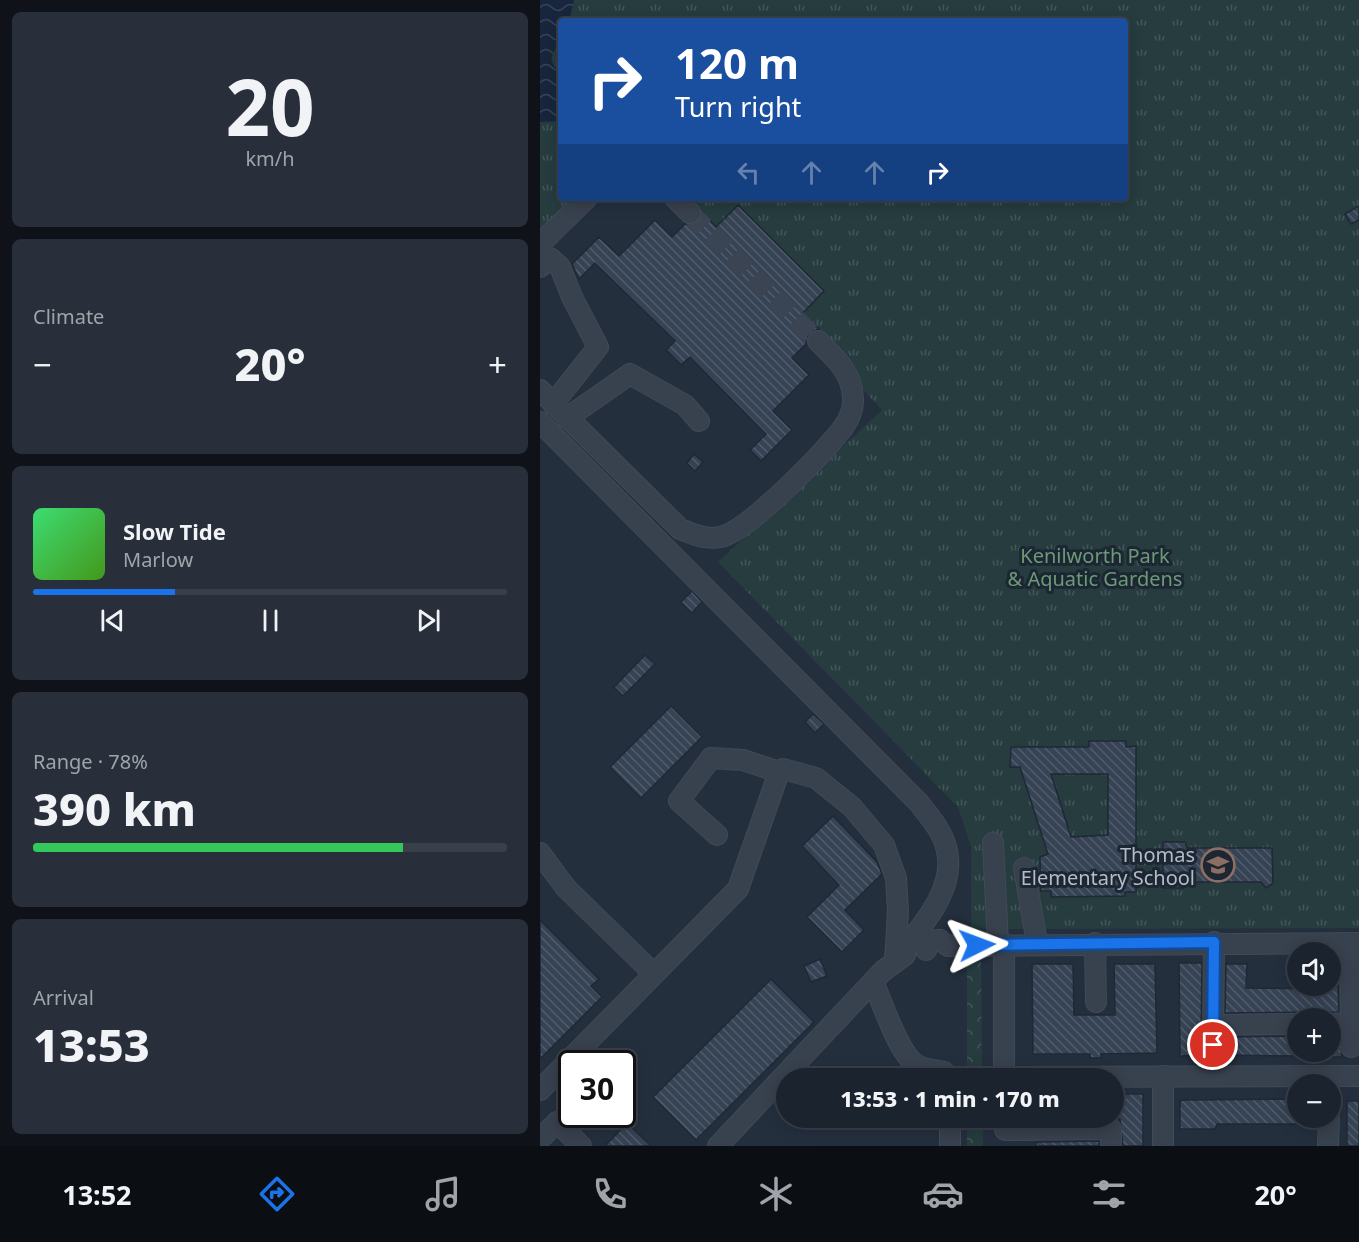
<!DOCTYPE html>
<html lang="en">
<head>
<meta charset="utf-8">
<style>
	:root { --surface:#1b232e; --page:#282f3a; --text:#f1f3f6; --muted:#a0a4aa; --line:#39404a; --accent:#1a73e8 }
	body { margin:0; font-family:"Noto Sans",sans-serif; background:var(--page); color:var(--text); height:100vh; display:flex; flex-direction:column; font-size:22px; white-space:nowrap }
	* { box-sizing:border-box; margin:0 }
	p { font-size:20px; color:var(--muted) }
	.icon { flex:none; width:33px; height:33px; fill:none; stroke:currentColor; stroke-width:2; stroke-linecap:round; stroke-linejoin:round }
	.map { position:relative; flex:1; overflow:hidden }
	.sheet { display:flex; flex-direction:column; gap:12px; padding:12px; background:#0f1319; width:540px }
	.sheet>* { flex:none }
	.banner { position:absolute; left:18px; top:18px; width:570px; height:183px; border-radius:6px; box-shadow:0 3px 15px #0003,0 0 0 2px var(--line); background:#1a4fa0; color:#fff; overflow:hidden }
	.fabs { position:absolute; left:747px; top:942px; display:grid; gap:12px }
	.fabs a { display:grid; place-items:center; width:54px; height:54px; border-radius:50%; background:var(--surface); box-shadow:0 3px 15px #0003,0 0 0 2px var(--line); font-size:30px }
	.speed { position:absolute; left:18px; top:1050px; display:flex; gap:12px; font-size:30px; font-weight:700; text-align:center }
	.speed>* { display:grid; place-content:center; width:78px; height:78px; border-radius:50%; background:var(--surface); box-shadow:0 3px 15px #0003,0 0 0 2px var(--line); line-height:1 }
	.speed .limit { border:3px solid #111; border-radius:9px; background:#fff; color:#111 }
	.pin { position:absolute; display:grid; place-items:center; width:51px; height:51px; color:#fff; margin:-26px; border:3px solid #fff; border-radius:50%; box-shadow:0 2px 6px #0007 }
	.me { position:absolute; width:66px; margin:-33px; rotate:87deg; stroke-linejoin:round; filter:drop-shadow(0 0 4px #0008) }
	.turn { display:flex; align-items:center; gap:21px; height:126px; padding:0 18px; font-size:27px }
	.turn .icon { width:78px; height:78px; stroke-width:2.5 }
	.turn b { display:block; font-size:42px; line-height:51px }
	.lanes { display:flex; align-items:center; height:57px; padding:0 18px; background:#0003; justify-content:center; gap:30px; direction:ltr }
	.lanes .off { opacity:.35 }
	.big { font-size:45px; font-weight:800; line-height:1.1 }
	.sheet .card { flex:1; display:flex; flex-direction:column; justify-content:center; gap:9px; min-width:0; padding:0 21px; border-radius:9px; background:var(--page) }
	.sheet .dial { align-items:center; gap:0 }
	.dial b { font-size:78px; line-height:1 }
	.song { display:flex; align-items:center; gap:18px }
	.cover { width:72px; height:72px; border-radius:9px; background:linear-gradient(135deg,hsl(140 70% 55%),hsl(100 70% 35%)) }
	.played { height:6px; border-radius:3px; background:linear-gradient(90deg,var(--accent) 30%,var(--line) 30%) }
	.keys { display:flex; justify-content:space-around; direction:ltr }
	.heat { display:flex; justify-content:space-between; align-items:center; font-size:33px; direction:ltr }
	.charge { height:9px; border-radius:4px; background:linear-gradient(90deg,#34c759 78%,var(--line) 0) }
	.trip { position:absolute; left:236px; top:1068px; width:348px; height:60px; border-radius:30px; background:var(--surface); box-shadow:0 3px 15px #0003,0 0 0 2px var(--line); font-weight:800; line-height:60px; text-align:center }
	.dock { display:flex; height:96px; justify-content:space-around; align-items:center; background:#0b0e12; color:var(--muted) }
	.dock .icon { width:42px; height:42px }
	.dock .on { color:var(--accent) }
	.dock b { font-size:27px; color:var(--text) }
	main { display:flex; flex:1; min-height:0 }
	.map>svg:first-child { display:block }
	.forest { fill:url(#forest-crowns) }
	.park { fill:url(#park-tufts) }
	.water { fill:url(#water-waves) }
	.building { fill:url(#building-back-hatch); stroke:#1f2835; stroke-width:1.5; fill-rule:evenodd }
	.lines { fill:none; stroke-linecap:round; stroke-linejoin:round }
	.minor-tunnel { stroke:#3a4453; stroke-width:20; stroke-dasharray:20 10; stroke-linecap:butt }
	.minor-casing { stroke:#414a57; stroke-width:22 }
	.minor { stroke:#38414e; stroke-width:20 }
	.route-casing { stroke:#114b97; stroke-width:15 }
	.route { stroke:#1a73e8; stroke-width:10 }
	.labels { text-anchor:middle; dominant-baseline:central; stroke-width:6; stroke-linejoin:round; paint-order:stroke }
	.park-label { font-size:20px; fill:#6b9a76; stroke:#1d2633 }
	.poi-label { font-size:20px; fill:#b4bcc9; stroke:#1d2633; text-anchor:end }
</style>
</head>
<body>
<main>
<section class="sheet">
<div class="card dial"><b>20</b><p>km/h</p></div>
<div class="card"><p>Climate</p>
<div class="heat"><a>−</a><b class="big">20°</b><a>+</a></div>
</div>
<div class="card">
<div class="song"><i class="cover"></i><div><b>Slow Tide</b><p>Marlow</p></div></div>
<div class="played"></div>
<div class="keys"><svg class="icon" aria-label="previous" viewBox="0 0 24 24"><path d="M18 5L8 12l10 7zM5 5v14"/></svg><svg class="icon" aria-label="pause" viewBox="0 0 24 24"><path d="M8 5v14M16 5v14"/></svg><svg class="icon" aria-label="next" viewBox="0 0 24 24"><path d="M6 5l10 7-10 7zM19 5v14"/></svg></div>
</div>
<div class="card"><p>Range · 78%</p><b class="big">390 km</b><div class="charge"></div></div>
<div class="card"><p>Arrival</p><b class="big">13:53</b></div>
</section>
<div class="map">
<svg width="819" height="1146" viewBox="0 0 819 1146">
	<defs>
		<pattern id="forest-crowns" width="20" height="18" patternUnits="userSpaceOnUse" patternTransform="scale(1.5)"><rect width="20" height="18" fill="#263c3f"/><path d="M2 6a3 3 0 1 1 6 0M12 15a3 3 0 1 1 6 0" fill="none" stroke="#435659"/></pattern>
		<pattern id="park-tufts" width="24" height="20" patternUnits="userSpaceOnUse" patternTransform="scale(1.5)"><rect width="24" height="20" fill="#263c3f"/><path d="M3 7l-1-3M5 7V3M7 7l1-3M15 17l-1-3M17 17v-4M19 17l1-3" fill="none" stroke="#435659"/></pattern>
		<pattern id="water-waves" width="16" height="10" patternUnits="userSpaceOnUse" patternTransform="scale(1.5)"><rect width="16" height="10" fill="#17263c"/><path d="M0 5q4-4 8 0t8 0" fill="none" stroke="#364457"/></pattern>
		<pattern id="building-back-hatch" width="6" height="6" patternUnits="userSpaceOnUse" patternTransform="scale(1.5)"><rect width="6" height="6" fill="#364354"/><path d="M-1 5l2 2M0 0l6 6M5-1l2 2" fill="none" stroke="#515c6b"/></pattern>
	</defs>
	<rect width="100%" height="100%" fill="#242f3e"/>
	<!-- forest -->
	<g class="forest">
		<polygon points="427,953 441,954 442,1078 427,1078"/>
		<rect x="427" y="1118" width="16" height="28"/>
	</g>
	<!-- park -->
	<g class="park">
		<polygon points="34,0 819,0 819,928 431,929 431,846 418,807 178,562 342,410 143,198 585,198 585,21 29,21"/>
		<path d="M21,38V75C7,59 12,55 21,38Z"/>
		<polygon points="21,121 21,198 35,198 0,231 0,122"/>
	</g>
	<!-- water -->
	<path class="water" d="M0,0H34L29,21H21C21,28 22,35 19,41C11,60 6,56 21,75V121L0,122Z"/>
	<!-- building -->
	<g class="building">
		<polygon points="198,205 284,291 263,313 279,329 269,333 266,344 252,358 269,375 233,411 252,430 221,461 210,450 226,434 150,357 141,365 126,350 135,341 55,263 39,279 32,264 59,237 79,256 115,220 132,237 145,224 158,222 162,212 176,227"/>
		<polygon points="819,206 819,220 811,224 805,214"/>
		<polygon points="154,454 163,462 155,471 147,463"/>
		<polygon points="152,591 162,602 152,613 141,602"/>
		<polygon points="105,655 115,664 83,696 74,687"/>
		<polygon points="131,706 162,737 101,798 70,767"/>
		<polygon points="273,714 284,724 275,733 265,722"/>
		<path d="M549,741H586V747L596,746V892H585V896L511,897V891H501L500,857L508,854L480,767H470L471,747H549ZM511,774H568V835L531,837Z"/>
		<polygon points="293,816 337,862 342,874 305,910 324,930 302,952 267,917 299,885 262,846"/>
		<polygon points="623,842 645,842 647,848 732,848 733,883 726,888 721,882 644,882 644,888 623,888"/>
		<polygon points="0,920 59,979 51,986 62,997 0,1059"/>
		<polygon points="280,959 287,976 271,982 264,966"/>
		<polygon points="639,963 662,963 661,1045 667,1055 640,1056"/>
		<polygon points="492,964 533,964 534,1015 575,1015 574,964 615,964 617,1053 561,1054 561,1058 550,1058 550,1054 493,1054"/>
		<polygon points="686,964 707,964 706,988 776,989 776,986 798,986 799,1012 685,1013"/>
		<polygon points="231,979 274,1022 156,1140 113,1097"/>
		<polygon points="758,1036 758,1056 679,1055 684,1051 685,1037"/>
		<polygon points="790,1036 799,1036 802,1057 790,1057"/>
		<polygon points="573,1094 603,1094 603,1146 583,1146 580,1119 573,1117"/>
		<polygon points="758,1099 758,1124 677,1124 675,1129 640,1129 640,1101 644,1100"/>
		<rect x="807" y="1101" width="12" height="45"/>
		<polygon points="87,1123 111,1146 65,1146"/>
		<polygon points="559,1141 559,1146 496,1146 496,1142"/>
	</g>
	<g class="lines">
		<!-- minor-tunnel -->
		<polyline class="minor-tunnel" points="150,213 278,341"/>
		<defs>
			<g id="minor">
				<polyline points="135,198 150,213"/>
				<polyline points="0,244 47,198"/>
				<polyline points="0,267 10,258 20,267 32,297 58,347 13,404"/>
				<path d="M0,390L140,529C153,534 165,540 180,537C208,532 284,452 303,428C309,420 314,408 313,398C312,372 295,358 278,341"/>
				<polyline points="27,418 90,374 145,405 159,421"/>
				<path d="M0,422L379,803C390,817 404,833 407,851C416,893 377,930 355,961"/>
				<polyline points="177,835 139,801 171,758 203,760 239,772"/>
				<polyline points="453,843 458,944"/>
				<polyline points="0,853 26,888 114,974"/>
				<polyline points="484,868 497,943"/>
				<polyline points="555,943 556,1002"/>
				<polyline points="810,943 811,1047"/>
				<polyline points="464,944 464,1078"/>
				<polyline points="386,950 391,941 400,940 408,946 819,943"/>
				<path d="M333,982C342,1001 359,1056 377,1065C384,1070 396,1070 404,1072L409,1078"/>
				<polyline points="790,1024 810,1023"/>
				<polyline points="673,1025 758,1024"/>
				<polyline points="673,1045 674,942"/>
				<polyline points="623,1076 623,1146"/>
				<polyline points="464,1077 819,1076"/>
				<polyline points="0,1090 198,889 239,772 243,769 276,778 312,807 344,845 356,878 358,911 355,961"/>
				<polyline points="410,1118 410,1146"/>
				<polyline points="465,1130 571,1129 571,1146"/>
				<polyline points="0,1139 17,1122 41,1146"/>
				<polyline points="788,1145 789,1118"/>
				<polyline points="178,1146 343,971 365,955"/>
			</g>
		</defs>
		<!-- minor casing -->
		<use href="#minor" class="minor-casing"/>
		<!-- minor -->
		<use href="#minor" class="minor"/>
	</g>
	<g class="lines">
		<defs>
			<polyline id="route" points="437,945 674,942 673,1045"/>
		</defs>
		<!-- route casing -->
		<use href="#route" class="route-casing"/>
		<!-- route -->
		<use href="#route" class="route"/>
	</g>
	<!-- icons -->
	<defs>
		<symbol id="school-ring" viewBox="-11 -11 22 22"><circle r="9.5" fill="#1d2633" stroke="#8d6e63" stroke-width="1.5"/><path d="M0-5L7-2L0 1L-7-2ZM-4 1L0 2.5L4 1V4Q0 6-4 4Z" fill="#8d6e63"/></symbol>
	</defs>
	<g fill-rule="evenodd">
		<use href="#school-ring" x="659" y="846" width="38" height="38"/>
	</g>
	<g class="labels">
		<!-- park labels -->
		<g class="park-label">
			<text x="555" y="555">Kenilworth Park<tspan x="555" dy="23">&amp; Aquatic Gardens</tspan></text>
		</g>
		<!-- poi labels -->
		<g class="poi-label">
			<text x="655" y="854">Thomas<tspan x="655" dy="23">Elementary School</tspan></text>
		</g>
	</g>
</svg>
<div class="fabs">
<a><svg class="icon" aria-label="sound" viewBox="0 0 24 24"><path d="M4 9h4l5-4v14l-5-4H4zM17 9q2 3 0 6"/></svg></a>
<a>+</a>
<a>−</a>
</div>
<div class="speed"><div class="limit">30</div></div>
<div class="pin" style="left:673px;top:1045px;background:#d93025"><svg class="icon" aria-label="arrive" viewBox="0 0 24 24"><path d="M6 21V4h12l-3 4 3 4H6"/></svg></div>
<svg class="me" style="left:437px;top:945px" viewBox="-20 -20 40 40"><path d="M0-17L14 15 0 8-14 15z" fill="#1a73e8" stroke="#fff" stroke-width="4"/></svg>
<div class="trip">13:53 · 1 min · 170 m</div>
<div class="banner">
<div class="turn"><svg class="icon" aria-label="right" viewBox="0 0 24 24"><path d="M7 20v-9h11M14 6l5 5-5 5"/></svg><div><b>120 m</b>Turn right</div></div>
<div class="lanes"><svg class="icon off" aria-label="left" viewBox="0 0 24 24"><path d="M17 20v-9H6M10 6l-5 5 5 5"/></svg><svg class="icon off" aria-label="ahead" viewBox="0 0 24 24"><path d="M12 20V5M6 11l6-6 6 6"/></svg><svg class="icon off" aria-label="ahead" viewBox="0 0 24 24"><path d="M12 20V5M6 11l6-6 6 6"/></svg><svg class="icon" aria-label="right" viewBox="0 0 24 24"><path d="M7 20v-9h11M14 6l5 5-5 5"/></svg></div>
</div>
</div>
</main>
<nav class="dock">
<b>13:52</b>
<svg class="icon on" aria-label="directions" viewBox="0 0 24 24"><path d="M12 3l9 9-9 9-9-9zM9 14v-3h6M13 9l2 2-2 2"/></svg>
<svg class="icon" aria-label="music" viewBox="0 0 24 24"><path d="M9 18V5l10-2v13"/><circle cx="6" cy="18" r="3"/><circle cx="16" cy="16" r="3"/></svg>
<svg class="icon" aria-label="phone" viewBox="0 0 24 24"><path d="M5 4h4l2 5-3 2q2 4 5 5l2-3 5 2v4C11 20 4 13 5 4z"/></svg>
<svg class="icon" aria-label="climate" viewBox="0 0 24 24"><path d="M12 3v18M4 7l16 10M4 17L20 7"/></svg>
<svg class="icon" aria-label="car" viewBox="0 0 24 24"><path d="M5 17H2v-5l4-1 3-4h7l3 4 3 1v5h-3M9 17h6M6 11h13"/><circle cx="7" cy="17" r="2"/><circle cx="17" cy="17" r="2"/></svg>
<svg class="icon" aria-label="filters" viewBox="0 0 24 24"><path d="M4 7h16M4 17h16"/><circle cx="9" cy="7" r="2"/><circle cx="15" cy="17" r="2"/></svg>
<b>20°</b>
</nav>
</body>
</html>
